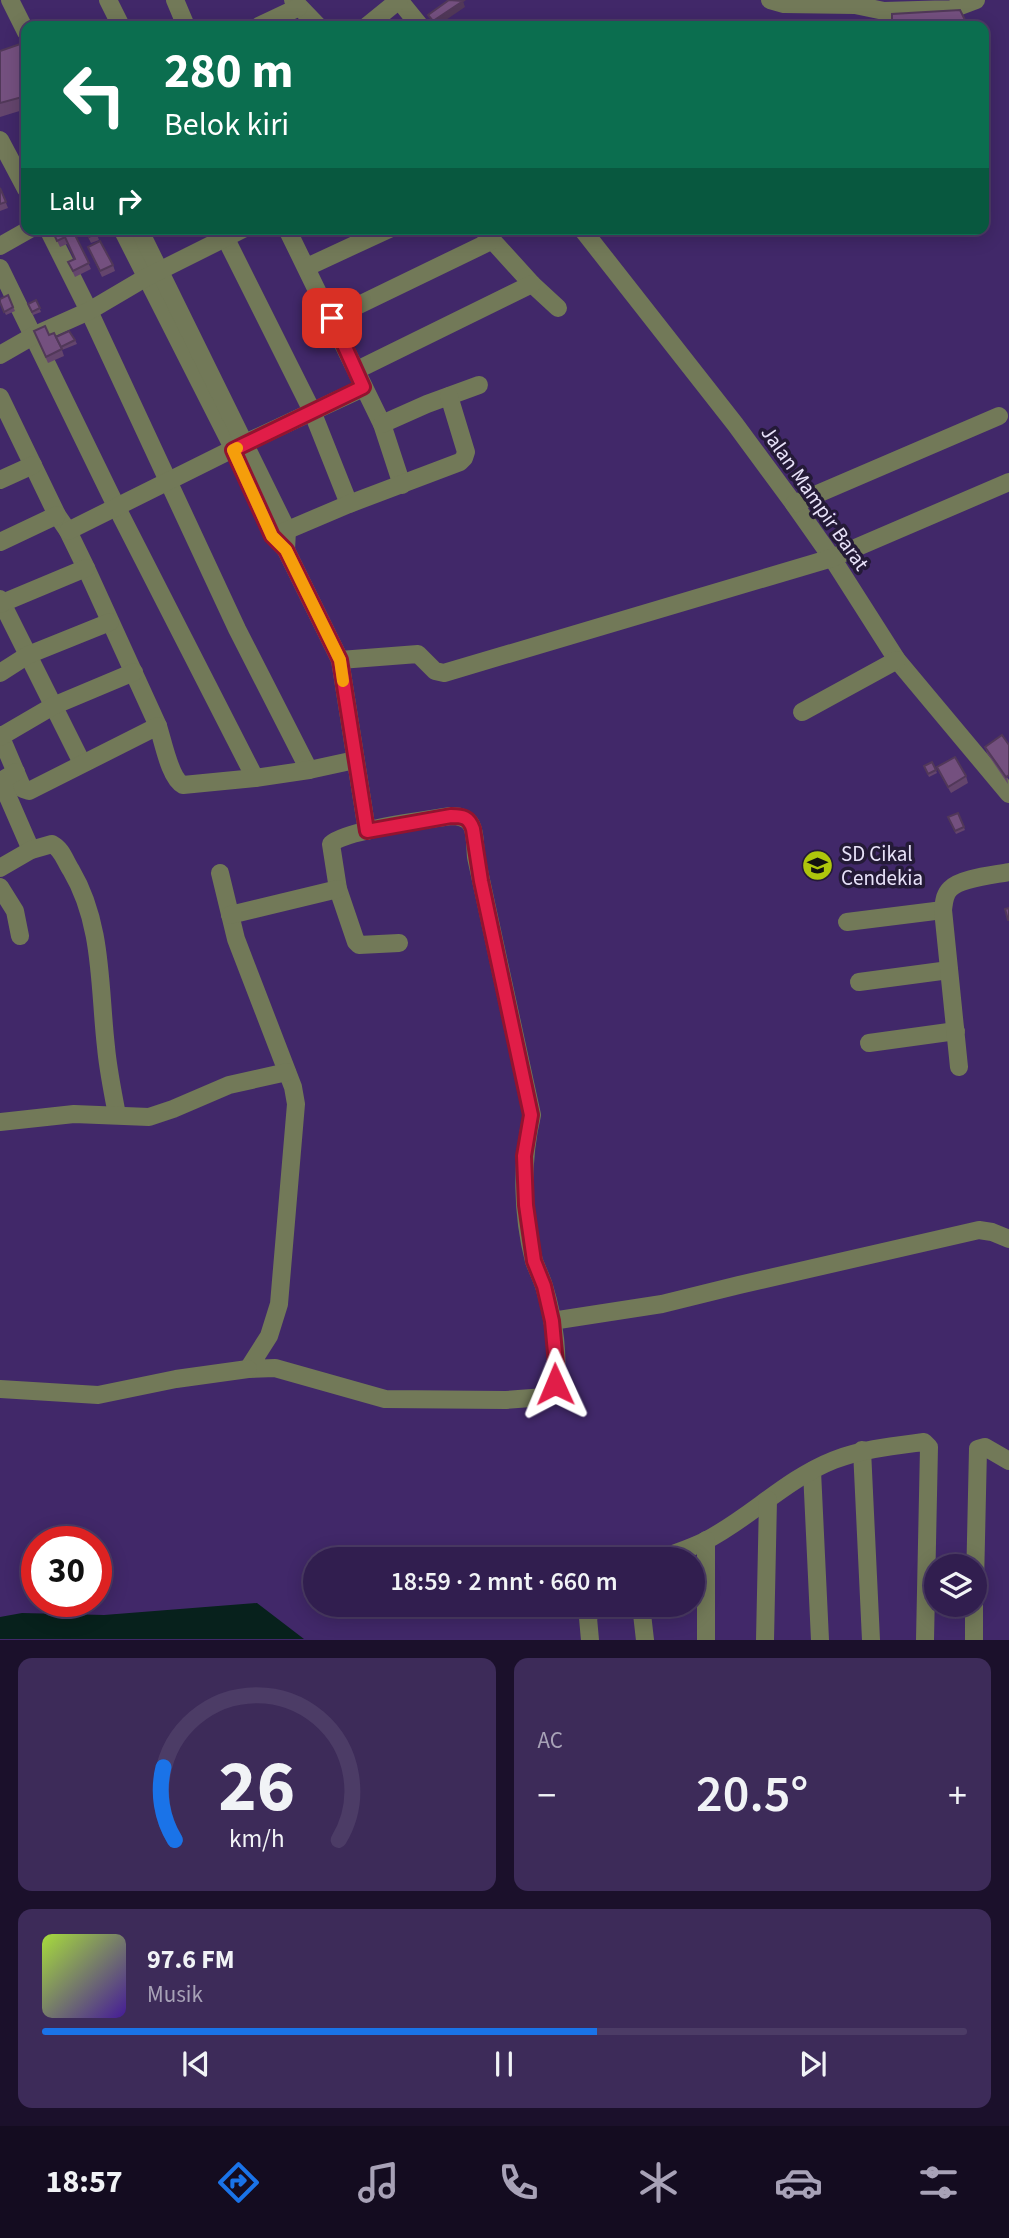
<!DOCTYPE html>
<html lang="id">
<head>
<meta charset="utf-8">
<style>
	:root { --surface:#311e4f; --page:#3d2b59; --text:#f1f3f6; --muted:#a8a2b7; --line:#4c3c66; --accent:#1a73e8 }
	body { margin:0; font-family:"Source Sans 3",sans-serif; background:var(--page); color:var(--text); height:100vh; display:flex; flex-direction:column; font-size:26px; white-space:nowrap }
	* { box-sizing:border-box; margin:0 }
	p { font-size:23px; color:var(--muted) }
	.icon { flex:none; width:38px; height:38px; fill:none; stroke:currentColor; stroke-width:2; stroke-linecap:round; stroke-linejoin:round }
	.map { position:relative; height:1640px; overflow:hidden }
	.details { display:flex; flex-direction:column; gap:18px; padding:18px; background:#1b102b; flex:1 }
	.details>* { flex:none }
	.hud { position:absolute; left:21px; top:21px; width:968px; height:214px; border-radius:14px; box-shadow:0 4px 18px #0003,0 0 0 2px var(--line); background:#0b6e4f; color:#fff; overflow:hidden }
	.controls { position:absolute; left:924px; top:1554px; display:grid; gap:14px }
	.controls a { display:grid; place-items:center; width:63px; height:63px; border-radius:50%; background:var(--surface); box-shadow:0 4px 18px #0003,0 0 0 2px var(--line); font-size:35px }
	.speed { position:absolute; left:21px; top:1526px; display:flex; gap:14px; font-size:35px; font-weight:700; text-align:center }
	.speed>* { display:grid; place-content:center; width:91px; height:91px; border-radius:50%; background:var(--surface); box-shadow:0 4px 18px #0003,0 0 0 2px var(--line); line-height:1 }
	.speed .limit { border:10px solid #d22; background:#fff; color:#111 }
	.pin { position:absolute; display:grid; place-items:center; width:60px; height:60px; color:#fff; margin:-30px; border-radius:14px; box-shadow:0 4px 10px #0006 }
	.me { position:absolute; width:77px; margin:-38px; rotate:359deg; stroke-linejoin:round; filter:drop-shadow(0 0 5px #0008) }
	.turn { display:flex; align-items:center; gap:24px; height:147px; padding:0 28px; font-size:32px }
	.turn .icon { width:91px; height:91px; stroke-width:2.5 }
	.turn b { display:block; font-size:49px; line-height:60px }
	.then { display:flex; align-items:center; height:66px; padding:0 28px; background:#0003; gap:14px; font-size:26px }
	.big { font-size:52px; font-weight:600; line-height:1.1 }
	.details .tile { flex:1; display:flex; flex-direction:column; justify-content:center; gap:10px; min-width:0; padding:0 24px; border-radius:14px; background:var(--page) }
	.details .dial { align-items:center; gap:0 }
	.dial svg { height:182px; overflow:visible; fill:none; stroke:var(--line); stroke-width:7; stroke-linecap:round; text-anchor:middle }
	.dial text { fill:var(--text); stroke:none }
	.song { display:flex; align-items:center; gap:21px }
	.cover { width:84px; height:84px; border-radius:10px; background:linear-gradient(135deg,hsl(80 70% 55%),hsl(260 70% 35%)) }
	.played { height:7px; border-radius:4px; background:linear-gradient(90deg,var(--accent) 60%,var(--line) 60%) }
	.keys { display:flex; justify-content:space-around; direction:ltr }
	.heat { display:flex; justify-content:space-between; align-items:center; font-size:38px; direction:ltr }
	.details .tiles { flex:1; display:grid; gap:18px; grid-template-columns:1fr 1fr }
	.tile:last-child { grid-column:span 2 }
	.trip { position:absolute; left:303px; top:1547px; width:402px; height:70px; border-radius:35px; background:var(--surface); box-shadow:0 4px 18px #0003,0 0 0 2px var(--line); font-weight:600; line-height:70px; text-align:center }
	.tab-bar { display:flex; height:112px; justify-content:space-around; align-items:center; background:#140c20; color:var(--muted) }
	.tab-bar .icon { width:49px; height:49px }
	.tab-bar .selected { color:var(--accent) }
	.tab-bar b { font-size:32px; color:var(--text) }
	.map>svg:first-child { display:block }
	.water { fill:#07211c }
	.lines { fill:none; stroke-linecap:round; stroke-linejoin:round }
	.minor { stroke:#727958; stroke-width:18 }
	.wall { fill:#64456d }
	.shaded-wall { fill:#513859 }
	.building { fill:#74507f; stroke:#513859; stroke-width:2 }
	.route-casing { stroke:#92132f; stroke-width:18 }
	.route { stroke:#e11d48; stroke-width:12 }
	.slow { stroke:#f59e0b; stroke-width:12 }
	.labels { text-anchor:middle; dominant-baseline:central; stroke-width:7; stroke-linejoin:round; paint-order:stroke }
	.street-label { font-size:21px; fill:#e8e2f9; stroke:#241a37 }
	.poi-label { font-size:21px; fill:#e8e2f9; stroke:#241a37; text-anchor:start }
</style>
</head>
<body>
<div class="map">
<svg width="1009" height="1640" viewBox="0 0 1009 1640">
	<rect width="100%" height="100%" fill="#412869"/>
	<!-- water -->
	<polygon class="water" points="257,1603 304,1639 0,1639 0,1617 22,1613 104,1615"/>
	<g class="lines">
		<!-- minor -->
		<g class="minor">
			<polyline points="10,0 26,32"/>
			<polyline points="108,0 121,26"/>
			<polyline points="175,0 186,26"/>
			<polyline points="293,0 318,26"/>
			<polyline points="399,0 420,26"/>
			<polyline points="770,0 784,4 855,5 884,11 952,9 976,0"/>
			<polyline points="259,26 299,7"/>
			<polyline points="367,26 399,0"/>
			<polyline points="0,140 26,189"/>
			<polyline points="48,229 89,311 237,629 309,770"/>
			<polyline points="122,229 234,450 273,536 286,550 340,660 367,831"/>
			<polyline points="139,229 287,530 286,550"/>
			<polyline points="221,229 312,411 349,504"/>
			<polyline points="287,229 382,424 402,485"/>
			<polyline points="482,229 532,284 558,308"/>
			<polyline points="582,229 735,424 794,504 832,558 897,660 1009,794"/>
			<polyline points="0,246 30,229"/>
			<polyline points="307,267 389,229"/>
			<polyline points="0,268 116,506 255,778"/>
			<polyline points="332,318 491,241"/>
			<polyline points="0,355 33,336 89,311 145,278 243,229"/>
			<polyline points="357,370 532,284"/>
			<polyline points="0,397 57,515 68,531 86,568 158,726"/>
			<polyline points="382,424 427,404 479,385"/>
			<polyline points="0,480 33,465"/>
			<polyline points="794,504 999,416"/>
			<polyline points="68,531 243,444 363,388"/>
			<polyline points="276,535 349,504 460,462 464,458 466,452 449,396"/>
			<polyline points="0,542 57,515"/>
			<polyline points="0,599 82,763"/>
			<polyline points="0,604 86,568"/>
			<polyline points="340,660 418,654 435,671 444,673 832,558 1009,482"/>
			<polyline points="0,673 28,655 110,622"/>
			<polyline points="802,712 897,660"/>
			<path d="M0,735L23,789L29,791L158,726C163,741 170,779 183,785L255,778L309,770L355,760"/>
			<polyline points="0,737 53,706 134,672"/>
			<polyline points="16,772 1,781 31,850"/>
			<path d="M0,868L31,850L52,844C62,849 65,861 71,870C103,924 99,986 106,1047C108,1070 113,1093 117,1115"/>
			<path d="M220,873L236,939L293,1087L296,1104L279,1304L269,1336L248,1369L275,1368L385,1399L506,1400L545,1397L552,1393C562,1363 553,1316 544,1286C541,1277 537,1269 534,1261C522,1214 521,1162 532,1115L476,857C474,836 478,816 451,816C426,820 346,830 331,844L338,889L356,942L359,945L399,943"/>
			<polyline points="0,887 15,911 20,936"/>
			<polyline points="230,915 338,889"/>
			<polyline points="847,922 943,910"/>
			<polyline points="859,982 949,970"/>
			<polyline points="869,1043 956,1031"/>
			<path d="M959,1067L943,910C944,903 944,895 950,889C960,878 994,875 1009,872"/>
			<polyline points="0,1122 74,1114 149,1117 173,1109 229,1085 287,1072"/>
			<polyline points="552,1321 662,1304 739,1285 979,1230 992,1232 1009,1239"/>
			<polyline points="0,1389 98,1395 176,1379 248,1369"/>
			<polyline points="862,1450 871,1640"/>
			<polyline points="812,1471 820,1640"/>
			<path d="M660,1559C675,1553 691,1548 705,1541C750,1518 786,1479 834,1460C863,1449 893,1446 924,1442L929,1447L925,1640"/>
			<polyline points="975,1584 978,1449 985,1447 1009,1461"/>
			<polyline points="641,1605 645,1640"/>
			<polyline points="590,1640 588,1618 592,1610 607,1605"/>
			<polyline points="706,1640 706,1540"/>
			<polyline points="765,1640 768,1500"/>
			<polyline points="974,1640 974,1605"/>
		</g>
	</g>
	<!-- wall -->
	<g class="wall">
		<polygon points="26,42 26,109 0,117 0,51"/>
		<polygon points="0,188 8,208 0,211"/>
		<polygon points="72,229 91,269 75,277 68,262 75,259 67,244 60,247 52,230"/>
		<polygon points="84,229 95,229 99,240 91,243"/>
		<polygon points="88,247 113,265 115,271 102,277"/>
		<polygon points="8,295 15,311 6,315 0,303"/>
		<polygon points="36,300 41,312 33,315 28,304"/>
		<polygon points="34,331 75,340 77,344 62,350 64,356 48,363"/>
		<polygon points="1002,735 1008,784 987,753 985,747"/>
		<polygon points="932,762 937,773 929,777 924,766"/>
		<polygon points="937,767 966,776 968,783 951,793 940,774"/>
		<polygon points="958,813 965,830 956,834 948,817"/>
	</g>
	<!-- shaded-wall -->
	<polygon class="shaded-wall" points="463,1 465,7 437,26 435,26 433,21"/>
	<!-- building -->
	<g class="building">
		<polygon points="449,0 463,1 433,21 428,15"/>
		<polygon points="960,10 968,26 892,26 892,14"/>
		<polygon points="26,42 26,96 0,103 0,51"/>
		<polygon points="0,188 6,202 0,204"/>
		<polygon points="54,229 72,229 89,263 73,271 68,262 75,259 65,237 57,241 52,230"/>
		<polygon points="85,229 95,229 96,233 89,237"/>
		<polygon points="100,241 113,265 100,271 88,247"/>
		<polygon points="8,295 13,307 4,312 0,302 0,299"/>
		<polygon points="36,300 40,308 32,312 28,304"/>
		<polygon points="45,326 49,335 54,333 62,349 46,357 34,331"/>
		<polygon points="69,331 75,340 61,347 56,337"/>
		<polygon points="1002,735 1009,745 1009,775 1006,777 985,747"/>
		<polygon points="955,757 966,776 948,787 937,767"/>
		<polygon points="932,762 936,770 928,774 924,766"/>
		<polygon points="958,813 964,827 955,831 948,817"/>
		<polygon points="1009,908 1009,920 1008,920 1005,909"/>
	</g>
	<g class="lines">
		<defs>
			<path id="route" d="M332,318L363,387L233,450L272,536L286,550L340,660L367,831L451,816C463,816 469,817 473,829L481,881L531,1115L524,1156L526,1205L534,1261L544,1286L552,1321L557,1374L555,1384"/>
		</defs>
		<!-- route casing -->
		<use href="#route" class="route-casing"/>
		<!-- route -->
		<use href="#route" class="route"/>
		<!-- slow -->
		<polyline class="slow" points="237,448 233,450 272,536 286,550 340,660 343,681"/>
	</g>
	<!-- icons -->
	<defs>
		<symbol id="school-disc" viewBox="-11 -11 22 22"><circle r="9.5" fill="#aec60c" stroke="#241a37"/><path d="M0-5L7-2L0 1L-7-2ZM-4 1L0 2.5L4 1V4Q0 6-4 4Z" fill="#111"/></symbol>
	</defs>
	<g fill-rule="evenodd">
		<use href="#school-disc" x="800" y="848" width="35" height="35"/>
	</g>
	<g class="labels">
		<!-- street labels -->
		<g class="street-label">
			<text transform="translate(815 498) rotate(55)">Jalan Mampir Barat</text>
		</g>
		<!-- poi labels -->
		<g class="poi-label">
			<text x="841" y="854">SD Cikal<tspan x="841" dy="24">Cendekia</tspan></text>
		</g>
	</g>
</svg>
<div class="controls">
<a><svg class="icon" aria-label="layers" viewBox="0 0 24 24"><path d="M12 4l9 5-9 5-9-5zM3 14l9 5 9-5"/></svg></a>
</div>
<div class="speed"><div class="limit">30</div></div>
<div class="pin" style="left:332px;top:318px;background:#d93025"><svg class="icon" aria-label="arrive" viewBox="0 0 24 24"><path d="M6 21V4h12l-3 4 3 4H6"/></svg></div>
<svg class="me" style="left:555px;top:1384px" viewBox="-20 -20 40 40"><path d="M0-17L14 15 0 8-14 15z" fill="#e11d48" stroke="#fff" stroke-width="4"/></svg>
<div class="trip">18:59 · 2 mnt · 660 m</div>
<div class="hud">
<div class="turn"><svg class="icon" aria-label="left" viewBox="0 0 24 24"><path d="M17 20v-9H6M10 6l-5 5 5 5"/></svg><div><b>280 m</b>Belok kiri</div></div>
<div class="then">Lalu<svg class="icon" aria-label="right" viewBox="0 0 24 24"><path d="M7 20v-9h11M14 6l5 5-5 5"/></svg></div>
</div>
</div>
<section class="details">
<div class="tiles">
<div class="tile dial"><svg viewBox="0 0 100 80">
<path d="M14 69A42 42 0 1 1 86 69"/>
<path d="M14 69A42 42 0 0 1 9 37" stroke="#1a73e8"/>
<text x="50" y="56" font-size="32" font-weight="700">26</text>
<text x="50" y="72" font-size="11">km/h</text>
</svg></div>
<div class="tile"><p>AC</p>
<div class="heat"><a>−</a><b class="big">20.5°</b><a>+</a></div>
</div>
<div class="tile">
<div class="song"><i class="cover"></i><div><b>97.6 FM</b><p>Musik</p></div></div>
<div class="played"></div>
<div class="keys"><svg class="icon" aria-label="previous" viewBox="0 0 24 24"><path d="M18 5L8 12l10 7zM5 5v14"/></svg><svg class="icon" aria-label="pause" viewBox="0 0 24 24"><path d="M8 5v14M16 5v14"/></svg><svg class="icon" aria-label="next" viewBox="0 0 24 24"><path d="M6 5l10 7-10 7zM19 5v14"/></svg></div>
</div>
</div>
</section>
<nav class="tab-bar">
<b>18:57</b>
<svg class="icon selected" aria-label="directions" viewBox="0 0 24 24"><path d="M12 3l9 9-9 9-9-9zM9 14v-3h6M13 9l2 2-2 2"/></svg>
<svg class="icon" aria-label="music" viewBox="0 0 24 24"><path d="M9 18V5l10-2v13"/><circle cx="6" cy="18" r="3"/><circle cx="16" cy="16" r="3"/></svg>
<svg class="icon" aria-label="phone" viewBox="0 0 24 24"><path d="M5 4h4l2 5-3 2q2 4 5 5l2-3 5 2v4C11 20 4 13 5 4z"/></svg>
<svg class="icon" aria-label="climate" viewBox="0 0 24 24"><path d="M12 3v18M4 7l16 10M4 17L20 7"/></svg>
<svg class="icon" aria-label="car" viewBox="0 0 24 24"><path d="M5 17H2v-5l4-1 3-4h7l3 4 3 1v5h-3M9 17h6M6 11h13"/><circle cx="7" cy="17" r="2"/><circle cx="17" cy="17" r="2"/></svg>
<svg class="icon" aria-label="filters" viewBox="0 0 24 24"><path d="M4 7h16M4 17h16"/><circle cx="9" cy="7" r="2"/><circle cx="15" cy="17" r="2"/></svg>
</nav>
</body>
</html>
